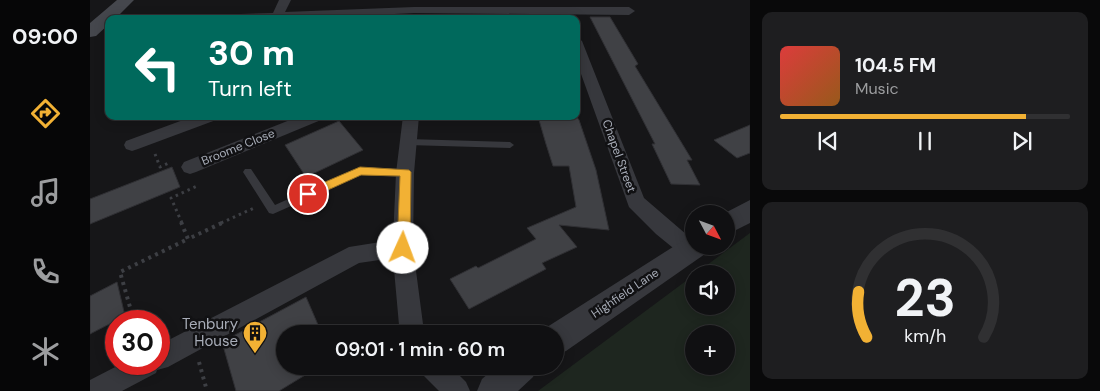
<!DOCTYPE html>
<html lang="en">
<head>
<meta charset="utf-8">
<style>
	:root { --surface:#101012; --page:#1e1e20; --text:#f1f3f6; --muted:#9c9d9f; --line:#303032; --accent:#f2b134 }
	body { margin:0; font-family:"DM Sans",sans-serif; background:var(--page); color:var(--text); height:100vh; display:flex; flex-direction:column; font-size:19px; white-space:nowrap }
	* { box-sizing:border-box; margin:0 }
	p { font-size:16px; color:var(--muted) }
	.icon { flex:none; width:28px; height:28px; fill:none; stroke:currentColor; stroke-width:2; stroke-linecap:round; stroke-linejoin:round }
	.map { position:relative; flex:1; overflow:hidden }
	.panel { display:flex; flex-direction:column; gap:12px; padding:12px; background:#09090a; width:350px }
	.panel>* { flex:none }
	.hud { position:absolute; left:15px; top:15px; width:475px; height:105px; border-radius:10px; box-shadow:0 2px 12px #0003,0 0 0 1px var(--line); background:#00695c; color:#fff; overflow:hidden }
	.needle { width:32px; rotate:131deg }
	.controls { position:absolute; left:595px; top:205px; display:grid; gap:10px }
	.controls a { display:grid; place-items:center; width:50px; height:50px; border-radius:50%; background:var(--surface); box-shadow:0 2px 12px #0003,0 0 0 1px var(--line); font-size:25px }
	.speed { position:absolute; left:15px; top:310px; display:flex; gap:10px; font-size:25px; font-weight:700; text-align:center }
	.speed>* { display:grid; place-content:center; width:65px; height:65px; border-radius:50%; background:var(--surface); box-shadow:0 2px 12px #0003,0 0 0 1px var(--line); line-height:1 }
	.speed .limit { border:8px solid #d22; background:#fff; color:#111 }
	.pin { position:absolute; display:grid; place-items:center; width:42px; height:42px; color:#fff; margin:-21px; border:2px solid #fff; border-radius:50%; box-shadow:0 1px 5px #0007 }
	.me { position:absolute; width:55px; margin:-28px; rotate:2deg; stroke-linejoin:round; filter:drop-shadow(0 0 4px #0008) }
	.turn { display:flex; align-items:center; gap:18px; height:105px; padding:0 20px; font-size:22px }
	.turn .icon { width:65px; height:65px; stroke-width:2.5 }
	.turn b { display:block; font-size:35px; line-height:42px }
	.panel .tile { flex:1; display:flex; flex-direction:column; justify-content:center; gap:8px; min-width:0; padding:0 18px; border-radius:10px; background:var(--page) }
	.panel .dial { align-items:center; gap:0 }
	.dial svg { height:130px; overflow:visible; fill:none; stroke:var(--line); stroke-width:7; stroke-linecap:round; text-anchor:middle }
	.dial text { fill:var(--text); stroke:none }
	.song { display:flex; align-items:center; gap:15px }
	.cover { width:60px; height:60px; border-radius:8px; background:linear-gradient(135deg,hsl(0 70% 55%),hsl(30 70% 35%)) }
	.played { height:5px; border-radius:2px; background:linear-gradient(90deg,var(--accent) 85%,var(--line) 85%) }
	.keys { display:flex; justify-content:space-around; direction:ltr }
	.trip { position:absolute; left:186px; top:325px; width:288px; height:50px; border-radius:25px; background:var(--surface); box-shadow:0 2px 12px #0003,0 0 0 1px var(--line); font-weight:600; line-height:50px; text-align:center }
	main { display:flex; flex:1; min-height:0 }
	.tab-bar { display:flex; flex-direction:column; width:90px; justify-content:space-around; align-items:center; background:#060607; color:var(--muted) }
	.tab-bar .icon { width:35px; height:35px }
	.tab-bar .selected { color:var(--accent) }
	.tab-bar b { font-size:22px; color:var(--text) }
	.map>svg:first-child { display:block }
	.green { fill:#1e261f; fill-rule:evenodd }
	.building { fill:#404145; stroke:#303034 }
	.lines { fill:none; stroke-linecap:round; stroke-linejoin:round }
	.path-far1 { stroke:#3d3f44; stroke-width:3; stroke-dasharray:2.5 4; stroke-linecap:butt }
	.path { stroke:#3d3f44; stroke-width:4; stroke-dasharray:3 4.5; stroke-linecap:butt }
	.service { fill:#37383d; fill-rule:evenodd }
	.minor { fill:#37383d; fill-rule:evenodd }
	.tertiary { fill:#37383d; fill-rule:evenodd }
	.secondary { fill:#45474d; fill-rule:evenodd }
	.route { fill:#f2b134; stroke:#9d7322 }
	.labels { text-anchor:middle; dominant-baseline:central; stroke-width:5; stroke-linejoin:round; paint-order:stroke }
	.street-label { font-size:12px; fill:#a8adb8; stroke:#111113 }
	.near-poi-label { font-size:15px; fill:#a8adb8; stroke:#111113; text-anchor:end }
</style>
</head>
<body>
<main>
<nav class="tab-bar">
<b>09:00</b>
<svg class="icon selected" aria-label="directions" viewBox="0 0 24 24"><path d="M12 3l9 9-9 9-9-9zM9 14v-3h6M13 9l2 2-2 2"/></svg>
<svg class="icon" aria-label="music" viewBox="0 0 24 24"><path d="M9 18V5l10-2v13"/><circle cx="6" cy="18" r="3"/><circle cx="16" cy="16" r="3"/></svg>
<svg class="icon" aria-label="phone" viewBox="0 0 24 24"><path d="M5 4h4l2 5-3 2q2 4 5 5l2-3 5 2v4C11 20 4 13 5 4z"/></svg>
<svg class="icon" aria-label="climate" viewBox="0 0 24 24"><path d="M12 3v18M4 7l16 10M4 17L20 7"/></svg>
</nav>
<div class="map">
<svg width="660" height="391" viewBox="0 0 660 391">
	<rect width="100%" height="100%" fill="#161618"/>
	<!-- green -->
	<path class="green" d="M660,233V391H448L604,275V306H636V274H605ZM604,334H636V366H604Z"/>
	<!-- building -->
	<g class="building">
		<polygon points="500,17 520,17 548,64 545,66 602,160 597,160 610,185 581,184 562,144 565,144"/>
		<polygon points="458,116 486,116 489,120 506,170 519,230 469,225 487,247 452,263 456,269 379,309 360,279 386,266 388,268 446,239 437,228 486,207 479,166 463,166 456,144 449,120 460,120"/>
		<polygon points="249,121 273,150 216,177 195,145"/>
		<polygon points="660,125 660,153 647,158 624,140"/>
		<polygon points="82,167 90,187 0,224 0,199"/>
		<polygon points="27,282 35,316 0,334 0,296"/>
		<polygon points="216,297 232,334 195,334 195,366 230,366 189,391 146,391 132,342"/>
	</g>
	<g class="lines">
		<!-- path-far1 -->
		<g class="path-far1">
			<polyline points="65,154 70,167 81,162"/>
			<polyline points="92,223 81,198 107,186 107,184"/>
			<polyline points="131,223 164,208"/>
		</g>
		<!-- path -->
		<g class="path">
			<polyline points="91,222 98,239 134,222"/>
			<polyline points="44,321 30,272 98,239"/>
			<polyline points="109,362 117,391"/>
		</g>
		<!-- service -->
		<g class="service">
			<polygon points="318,139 420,142 424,145 420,148 318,145 314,142"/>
			<polygon points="270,167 315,169 320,173 315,177 271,175 183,214 179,213 153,172 155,169 161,169 185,205"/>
		</g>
		<!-- minor -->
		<g class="minor">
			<polygon points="189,0 201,0 195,12 324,7 539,7 545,11 539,15 324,13 205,19 112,19 118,15 183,13"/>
			<polygon points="14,15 65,15 71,19 19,19 19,23 10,22 8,19 10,16"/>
			<polygon points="486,37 492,41 554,198 604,241 604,246 609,246 610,250 607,256 600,259 593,256 566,234 539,207 486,60"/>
			<polygon points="104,116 128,116 126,120 48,149 42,151 36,149 34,145 36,141"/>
			<polygon points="210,116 233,116 231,120 106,172 100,174 94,172 91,167 94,162"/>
			<polygon points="313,116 329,116 324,173 323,248 333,324 337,334 313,334 309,325 303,258 269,263 78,367 67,370 66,373 32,391 0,391 0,380 31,364 69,364 69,345 259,247 303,240 306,173"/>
			<polygon points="329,366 360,366 376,382 380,391 349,391 333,375"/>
		</g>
		<!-- tertiary -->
		<g class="tertiary">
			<polygon points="660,200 660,223 636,235 636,214 633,214"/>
			<polygon points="604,235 604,246 619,246 615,254 476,351 465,355 465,334 452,334 454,329 597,238"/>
			<polygon points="407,366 448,366 443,377 428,391 387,391 392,379"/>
		</g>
		<!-- secondary -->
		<polygon class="secondary" points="27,0 44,0 25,19 19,19 19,24 6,36 0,37 0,23"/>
	</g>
	<!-- route -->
	<polygon class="route" points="270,167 319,170 321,172 320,248 318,252 313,254 309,252 307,248 310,176 271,175 218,199 212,194 214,191"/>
	<!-- icons -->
	<defs>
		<symbol id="building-pin" viewBox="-11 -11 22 30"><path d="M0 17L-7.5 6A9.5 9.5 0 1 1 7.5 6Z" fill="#f2b134" stroke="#111113"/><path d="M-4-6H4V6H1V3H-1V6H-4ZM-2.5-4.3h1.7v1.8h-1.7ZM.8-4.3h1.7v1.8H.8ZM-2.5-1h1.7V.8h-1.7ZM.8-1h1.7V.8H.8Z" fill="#111"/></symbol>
	</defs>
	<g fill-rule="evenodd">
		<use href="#building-pin" x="151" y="319" width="28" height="38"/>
	</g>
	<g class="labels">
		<!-- street labels -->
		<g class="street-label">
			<text transform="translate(148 147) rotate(-22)">Broome Close</text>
			<text transform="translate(529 156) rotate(70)">Chapel Street</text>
			<text transform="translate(535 293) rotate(-34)">Highfield Lane</text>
		</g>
		<!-- near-poi labels -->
		<g class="near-poi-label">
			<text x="148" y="324">Tenbury<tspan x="148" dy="17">House</tspan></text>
		</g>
	</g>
</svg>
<div class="controls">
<a><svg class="needle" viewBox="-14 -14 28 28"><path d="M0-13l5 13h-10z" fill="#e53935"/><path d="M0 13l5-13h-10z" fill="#9c9d9f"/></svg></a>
<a><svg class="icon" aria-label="sound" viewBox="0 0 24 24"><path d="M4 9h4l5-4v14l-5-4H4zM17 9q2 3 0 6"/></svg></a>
<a>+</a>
</div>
<div class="speed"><div class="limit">30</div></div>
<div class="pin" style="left:218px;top:194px;background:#d93025"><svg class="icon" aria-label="arrive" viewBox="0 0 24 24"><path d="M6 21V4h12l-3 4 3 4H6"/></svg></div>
<svg class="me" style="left:313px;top:248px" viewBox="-20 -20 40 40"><circle r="19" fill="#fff"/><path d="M0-13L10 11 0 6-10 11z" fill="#f2b134"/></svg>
<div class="trip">09:01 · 1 min · 60 m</div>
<div class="hud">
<div class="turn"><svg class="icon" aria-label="left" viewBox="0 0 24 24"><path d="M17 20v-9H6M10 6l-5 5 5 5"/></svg><div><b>30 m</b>Turn left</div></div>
</div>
</div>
<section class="panel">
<div class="tile">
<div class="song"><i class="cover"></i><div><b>104.5 FM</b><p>Music</p></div></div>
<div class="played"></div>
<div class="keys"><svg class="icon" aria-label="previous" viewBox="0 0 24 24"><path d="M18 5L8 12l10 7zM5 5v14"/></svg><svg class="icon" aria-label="pause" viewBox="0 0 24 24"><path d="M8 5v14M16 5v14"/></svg><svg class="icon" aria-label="next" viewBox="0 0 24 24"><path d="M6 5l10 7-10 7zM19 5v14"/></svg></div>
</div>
<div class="tile dial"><svg viewBox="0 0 100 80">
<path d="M14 69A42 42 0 1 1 86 69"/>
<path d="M14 69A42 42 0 0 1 9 41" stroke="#f2b134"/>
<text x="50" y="56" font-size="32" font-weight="700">23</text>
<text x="50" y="72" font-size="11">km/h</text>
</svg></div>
</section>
</main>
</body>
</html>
